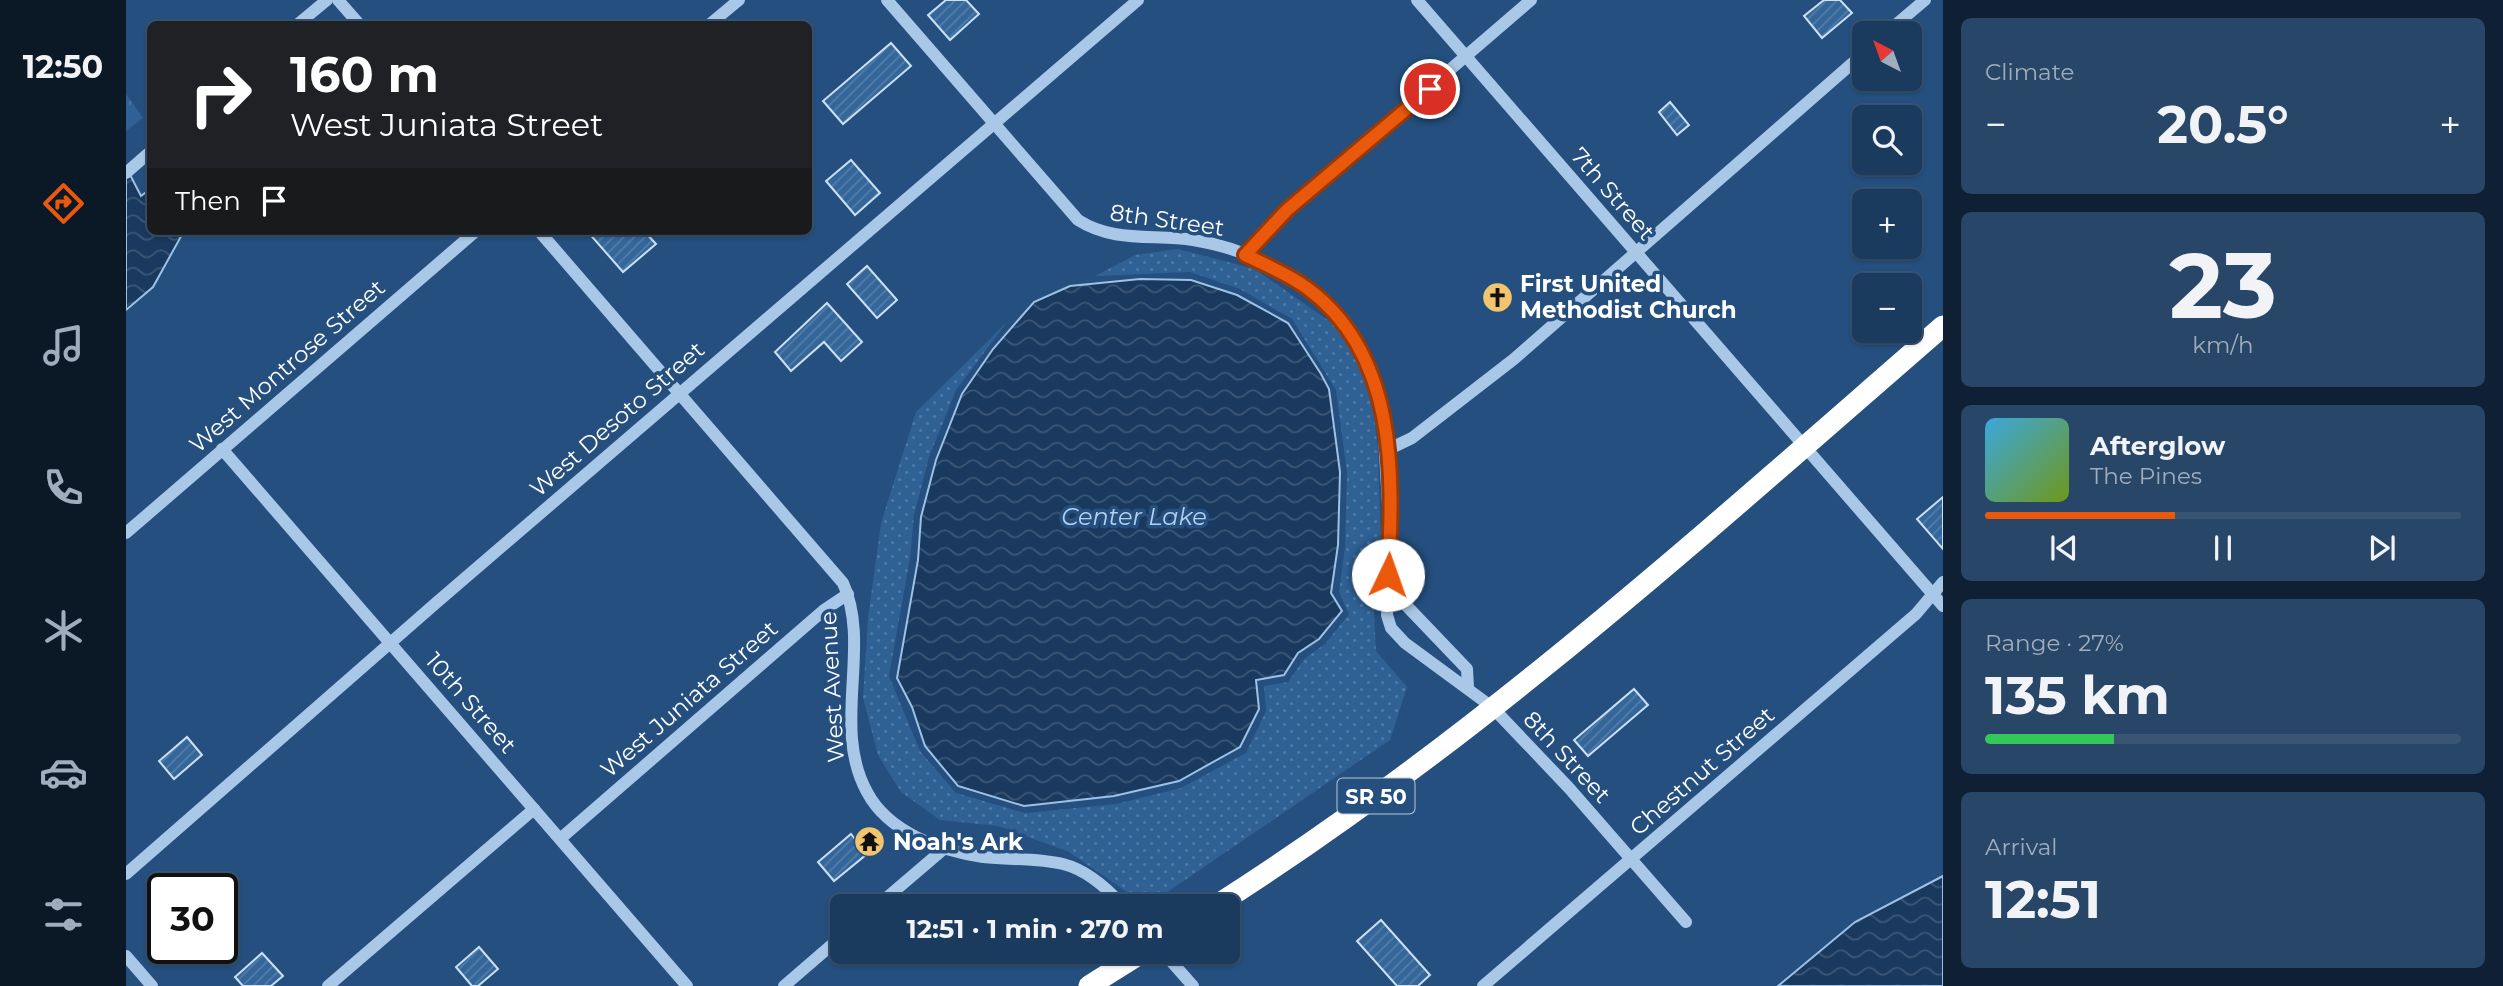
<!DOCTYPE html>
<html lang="en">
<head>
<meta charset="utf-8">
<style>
	:root { --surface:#1b3b5e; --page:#284667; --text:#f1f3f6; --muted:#a0adbc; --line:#395573; --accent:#ea580c }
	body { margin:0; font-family:Montserrat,sans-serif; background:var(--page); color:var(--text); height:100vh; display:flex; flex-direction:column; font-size:26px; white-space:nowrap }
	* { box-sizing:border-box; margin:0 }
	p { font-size:23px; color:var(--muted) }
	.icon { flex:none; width:38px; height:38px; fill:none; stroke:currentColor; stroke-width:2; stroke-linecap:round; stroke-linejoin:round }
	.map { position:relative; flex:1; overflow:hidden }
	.sheet { display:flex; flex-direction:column; gap:18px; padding:18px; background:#0f2034; width:560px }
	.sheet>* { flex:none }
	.banner { position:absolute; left:21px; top:21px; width:665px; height:214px; border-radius:10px; box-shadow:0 2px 5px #0004,0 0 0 2px var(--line); background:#202124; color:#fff; overflow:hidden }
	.needle { width:46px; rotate:319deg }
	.controls { position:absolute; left:1726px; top:21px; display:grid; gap:14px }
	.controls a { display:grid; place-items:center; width:70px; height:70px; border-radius:10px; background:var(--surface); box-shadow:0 2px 5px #0004,0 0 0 2px var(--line); font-size:35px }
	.speed { position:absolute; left:21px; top:873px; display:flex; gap:14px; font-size:35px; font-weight:700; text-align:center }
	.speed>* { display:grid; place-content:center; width:91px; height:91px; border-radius:50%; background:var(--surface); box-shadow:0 2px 5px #0004,0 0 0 2px var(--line); line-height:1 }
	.speed .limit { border:4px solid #111; border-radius:10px; background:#fff; color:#111 }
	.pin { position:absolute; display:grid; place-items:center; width:60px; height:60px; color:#fff; margin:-30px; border:4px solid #fff; border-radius:50%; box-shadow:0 2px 7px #0007 }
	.me { position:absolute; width:77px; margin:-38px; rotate:3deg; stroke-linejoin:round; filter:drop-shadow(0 0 5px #0008) }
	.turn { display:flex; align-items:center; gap:24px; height:147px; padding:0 28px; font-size:32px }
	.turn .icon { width:91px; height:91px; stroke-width:2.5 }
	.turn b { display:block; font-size:49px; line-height:60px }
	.then { display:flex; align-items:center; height:66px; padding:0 28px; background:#0003; gap:14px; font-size:26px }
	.big { font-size:52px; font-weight:700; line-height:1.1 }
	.sheet .card { flex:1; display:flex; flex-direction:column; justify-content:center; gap:10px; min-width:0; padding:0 24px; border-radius:10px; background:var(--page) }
	.sheet .dial { align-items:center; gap:0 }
	.dial b { font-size:91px; line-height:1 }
	.song { display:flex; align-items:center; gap:21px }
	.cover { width:84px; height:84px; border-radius:10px; background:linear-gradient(135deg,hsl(200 70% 55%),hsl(80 70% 35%)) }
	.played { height:7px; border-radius:4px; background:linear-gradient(90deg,var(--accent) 40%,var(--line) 40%) }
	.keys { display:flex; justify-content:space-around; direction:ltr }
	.heat { display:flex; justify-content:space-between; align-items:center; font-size:38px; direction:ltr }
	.charge { height:10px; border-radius:5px; background:linear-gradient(90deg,#34c759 27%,var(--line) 0) }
	.trip { position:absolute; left:704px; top:894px; width:410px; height:70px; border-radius:10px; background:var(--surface); box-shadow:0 2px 5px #0004,0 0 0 2px var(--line); font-weight:700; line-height:70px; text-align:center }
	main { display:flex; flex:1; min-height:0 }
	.menu { display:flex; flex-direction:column; width:126px; justify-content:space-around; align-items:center; background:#0b1826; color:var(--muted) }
	.menu .icon { width:49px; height:49px }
	.menu .active { color:var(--accent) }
	.menu b { font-size:32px; color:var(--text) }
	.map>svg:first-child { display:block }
	.grass { fill:url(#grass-dots) }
	.forest { fill:url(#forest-crowns) }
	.water { fill:url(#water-waves); stroke:#9dc2e6; stroke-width:2 }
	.building { fill:url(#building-hatch); stroke:#cce0f4; stroke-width:2 }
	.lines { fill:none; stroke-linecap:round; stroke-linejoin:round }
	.minor { stroke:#a9c7e6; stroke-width:12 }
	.highway { stroke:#fff; stroke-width:21 }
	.route-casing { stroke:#983908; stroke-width:18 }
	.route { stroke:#ea580c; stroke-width:12 }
	.labels { text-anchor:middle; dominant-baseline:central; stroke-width:7; stroke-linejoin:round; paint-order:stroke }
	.shield { fill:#244f7e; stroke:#bdcad8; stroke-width:2 }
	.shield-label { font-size:21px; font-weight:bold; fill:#fff }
	.street-label { font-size:23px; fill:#fff; stroke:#244f7e }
	.poi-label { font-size:23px; font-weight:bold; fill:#fff; stroke:#244f7e; text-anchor:start }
	.water-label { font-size:24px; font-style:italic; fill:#b4d1ed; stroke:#244f7e }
</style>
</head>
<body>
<main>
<nav class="menu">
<b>12:50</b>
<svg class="icon active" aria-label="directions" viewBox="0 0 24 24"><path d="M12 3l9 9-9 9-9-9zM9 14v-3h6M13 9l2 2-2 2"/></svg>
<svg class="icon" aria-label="music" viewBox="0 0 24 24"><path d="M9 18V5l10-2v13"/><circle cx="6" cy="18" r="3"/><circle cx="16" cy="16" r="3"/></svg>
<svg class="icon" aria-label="phone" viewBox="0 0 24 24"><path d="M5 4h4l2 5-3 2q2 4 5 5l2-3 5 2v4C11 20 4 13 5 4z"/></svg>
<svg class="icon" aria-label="climate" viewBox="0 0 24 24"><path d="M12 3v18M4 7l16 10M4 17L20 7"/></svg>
<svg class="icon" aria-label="car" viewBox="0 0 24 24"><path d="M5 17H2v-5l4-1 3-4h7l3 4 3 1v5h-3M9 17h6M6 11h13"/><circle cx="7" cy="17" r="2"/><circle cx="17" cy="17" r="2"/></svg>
<svg class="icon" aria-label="filters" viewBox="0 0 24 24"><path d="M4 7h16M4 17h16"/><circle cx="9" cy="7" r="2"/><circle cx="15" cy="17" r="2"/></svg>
</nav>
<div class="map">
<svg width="1817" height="986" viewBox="0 0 1817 986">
	<defs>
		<pattern id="grass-dots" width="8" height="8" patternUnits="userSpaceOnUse" patternTransform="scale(1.75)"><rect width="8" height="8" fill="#2f6195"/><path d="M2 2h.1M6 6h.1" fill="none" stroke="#4e79a5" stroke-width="1.8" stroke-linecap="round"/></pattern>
		<pattern id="forest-crowns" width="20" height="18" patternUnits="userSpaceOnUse" patternTransform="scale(1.75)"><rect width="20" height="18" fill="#2f6195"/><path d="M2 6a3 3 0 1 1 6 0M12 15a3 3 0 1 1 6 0" fill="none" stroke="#4e79a5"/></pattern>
		<pattern id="water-waves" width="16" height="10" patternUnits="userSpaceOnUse" patternTransform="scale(1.75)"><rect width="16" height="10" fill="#19395e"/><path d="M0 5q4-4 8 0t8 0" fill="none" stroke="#3c5776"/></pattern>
		<pattern id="building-hatch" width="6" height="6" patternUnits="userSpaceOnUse" patternTransform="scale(1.75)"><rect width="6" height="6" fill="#34669a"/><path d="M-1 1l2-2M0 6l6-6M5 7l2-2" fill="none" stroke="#527da9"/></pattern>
	</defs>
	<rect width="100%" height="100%" fill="#244f7e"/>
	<!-- grass -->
	<polygon class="grass" points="1052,249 1129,269 1206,323 1229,355 1247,402 1252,451 1255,537 1248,610 1250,651 1281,687 1264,740 1021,906 943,852 872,826 814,820 775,792 752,755 737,698 742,618 755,523 790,412 881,322 830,390 803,457 788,515 784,558 763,676 794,751 830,793 899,813 990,804 1055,788 1120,753 1140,711 1138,686 1162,682 1178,659 1199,644 1223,614 1213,592 1219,547 1221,473 1210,390 1166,319 1114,289 1064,272 969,276 1009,255"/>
	<!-- forest -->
	<polygon class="forest" points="0,94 17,118 0,131"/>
	<!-- water -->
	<g class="water">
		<polygon points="0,167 15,196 24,189 24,231 58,231 27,287 0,310"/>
		<polygon points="1014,279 1065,280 1111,295 1162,323 1195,374 1203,389 1214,472 1212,545 1205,593 1216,611 1193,639 1172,653 1158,675 1130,680 1133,709 1114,747 1053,781 988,796 898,806 832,786 799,746 786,707 771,678 792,560 795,517 810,460 836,394 867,349 908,302 944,286"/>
		<polygon points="1817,876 1817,986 1652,986 1729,922"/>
	</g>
	<!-- building -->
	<g class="building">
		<polygon points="820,0 840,0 853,14 824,40 802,15"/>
		<polygon points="1698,0 1714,0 1726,13 1696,38 1678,16"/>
		<polygon points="765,43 785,66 717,124 697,101"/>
		<polygon points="1544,102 1563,125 1551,135 1533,112"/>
		<polygon points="725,160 754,193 729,215 700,181"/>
		<polygon points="461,231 518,231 530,244 497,272"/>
		<polygon points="741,266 771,300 751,318 721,284"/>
		<polygon points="701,303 736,342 715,361 698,342 665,371 649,352"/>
		<polygon points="1817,497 1817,549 1791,519"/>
		<polygon points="1508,689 1522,705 1462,756 1448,740"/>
		<polygon points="61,737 76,755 48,779 33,761"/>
		<polygon points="725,834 741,854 708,881 692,862"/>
		<polygon points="1255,920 1304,975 1292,986 1271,986 1231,941"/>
		<polygon points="353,947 372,969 352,986 346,986 330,967"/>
		<polygon points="136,953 157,976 145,986 117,986 109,977"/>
	</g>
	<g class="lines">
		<!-- minor -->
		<g class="minor">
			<polyline points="212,0 233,24"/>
			<path d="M761,0L952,220C988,243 1027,234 1067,240C1155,254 1233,315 1256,402L1264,539L1261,615L1265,628L1279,643L1366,707L1443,788L1560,922"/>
			<polyline points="1291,0 1817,606"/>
			<polyline points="172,24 201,0"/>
			<polyline points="584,24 613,0"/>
			<polyline points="1760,33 1799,0"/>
			<polyline points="0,173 24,152"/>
			<path d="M413,231L717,583C746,646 705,727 741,792C762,832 814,851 857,857C884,860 911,858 937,864C961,870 981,888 997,906"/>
			<polyline points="1119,255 1161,210 1405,0"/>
			<polyline points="96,449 561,986"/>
			<polyline points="1261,450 1286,438 1388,359 1738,53"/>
			<polyline points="0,533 350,231"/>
			<polyline points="1262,576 1275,600 1341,669 1342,687"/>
			<polyline points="434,839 698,610 722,594"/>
			<polyline points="0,874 310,603 1012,0"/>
			<polyline points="751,906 820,847"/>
			<polyline points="1037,952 1067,986"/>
			<polyline points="0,956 26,986"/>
			<polyline points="202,986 408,809"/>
			<polyline points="658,986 716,936"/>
			<polyline points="1357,986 1790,614 1817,582"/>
		</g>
		<!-- highway -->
		<g class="highway">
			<path d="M1089,906C1351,740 1583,529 1817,326"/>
			<polyline points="963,986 1017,952"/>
		</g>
	</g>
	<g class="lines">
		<defs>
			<path id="route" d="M1262,575C1268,474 1271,354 1181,288C1162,274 1140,265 1119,255L1161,210L1304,89"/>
		</defs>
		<!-- route casing -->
		<use href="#route" class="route-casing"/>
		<!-- route -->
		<use href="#route" class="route"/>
	</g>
	<!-- icons -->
	<defs>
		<symbol id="church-disc" viewBox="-11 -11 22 22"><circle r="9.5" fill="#f0c56d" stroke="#244f7e"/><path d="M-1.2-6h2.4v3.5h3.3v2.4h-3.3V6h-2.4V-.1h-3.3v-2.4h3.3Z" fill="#111"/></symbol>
		<symbol id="temple-disc" viewBox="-11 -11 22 22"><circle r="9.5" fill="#f0c56d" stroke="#244f7e"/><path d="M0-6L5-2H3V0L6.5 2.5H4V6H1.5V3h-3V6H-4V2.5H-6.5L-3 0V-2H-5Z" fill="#111"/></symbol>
	</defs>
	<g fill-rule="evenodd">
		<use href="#church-disc" x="1354" y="280" width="35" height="35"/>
		<use href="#temple-disc" x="726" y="824" width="35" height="35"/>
	</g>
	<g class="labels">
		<!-- shield labels -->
		<rect class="shield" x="1211.5" y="778.5" width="77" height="35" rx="5"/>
		<g class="shield-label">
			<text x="1250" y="796">SR 50</text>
		</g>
		<!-- street labels -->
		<g class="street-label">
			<text transform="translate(1487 194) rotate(49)">7th Street</text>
			<text transform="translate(1041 220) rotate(8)">8th Street</text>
			<text transform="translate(161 366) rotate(-41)">West Montrose Street</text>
			<text transform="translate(491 419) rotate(-41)">West Desoto Street</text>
			<text transform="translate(706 687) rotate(-93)">West Avenue</text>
			<text transform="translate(563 699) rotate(-41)">West Juniata Street</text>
			<text transform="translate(345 703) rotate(49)">10th Street</text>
			<text transform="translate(1441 757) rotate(47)">8th Street</text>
			<text transform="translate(1576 771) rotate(-41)">Chestnut Street</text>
		</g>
		<!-- poi labels -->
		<g class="poi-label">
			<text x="1394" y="284">First United<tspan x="1394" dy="26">Methodist Church</tspan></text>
			<text x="767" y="842">Noah's Ark</text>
		</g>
		<!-- water labels -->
		<g class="water-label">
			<text x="1008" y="516">Center Lake</text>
		</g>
	</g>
</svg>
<div class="controls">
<a><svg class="needle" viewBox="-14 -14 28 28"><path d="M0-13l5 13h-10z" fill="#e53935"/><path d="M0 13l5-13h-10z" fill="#a0adbc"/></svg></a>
<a><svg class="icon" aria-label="search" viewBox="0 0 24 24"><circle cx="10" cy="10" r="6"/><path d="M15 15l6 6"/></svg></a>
<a>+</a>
<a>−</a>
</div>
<div class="speed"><div class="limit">30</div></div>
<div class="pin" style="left:1304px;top:89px;background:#d93025"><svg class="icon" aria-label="arrive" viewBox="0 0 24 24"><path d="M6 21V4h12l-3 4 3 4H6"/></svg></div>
<svg class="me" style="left:1262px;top:575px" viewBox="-20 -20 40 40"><circle r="19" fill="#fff"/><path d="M0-13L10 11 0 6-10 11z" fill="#ea580c"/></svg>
<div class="trip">12:51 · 1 min · 270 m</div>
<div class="banner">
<div class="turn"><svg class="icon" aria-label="right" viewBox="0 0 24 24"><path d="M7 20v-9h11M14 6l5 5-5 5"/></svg><div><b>160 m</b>West Juniata Street</div></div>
<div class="then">Then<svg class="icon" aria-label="arrive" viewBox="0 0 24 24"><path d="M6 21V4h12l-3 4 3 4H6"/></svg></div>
</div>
</div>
<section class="sheet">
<div class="card"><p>Climate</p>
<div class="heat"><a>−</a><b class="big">20.5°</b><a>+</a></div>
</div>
<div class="card dial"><b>23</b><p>km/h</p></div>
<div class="card">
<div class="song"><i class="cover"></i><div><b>Afterglow</b><p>The Pines</p></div></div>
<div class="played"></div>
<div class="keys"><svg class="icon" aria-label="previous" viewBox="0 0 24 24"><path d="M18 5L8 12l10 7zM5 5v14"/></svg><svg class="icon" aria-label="pause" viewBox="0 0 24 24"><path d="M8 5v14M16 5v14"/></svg><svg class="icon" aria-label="next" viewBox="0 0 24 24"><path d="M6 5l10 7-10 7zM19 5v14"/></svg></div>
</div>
<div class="card"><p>Range · 27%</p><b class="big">135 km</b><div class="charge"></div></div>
<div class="card"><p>Arrival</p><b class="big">12:51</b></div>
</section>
</main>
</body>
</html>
